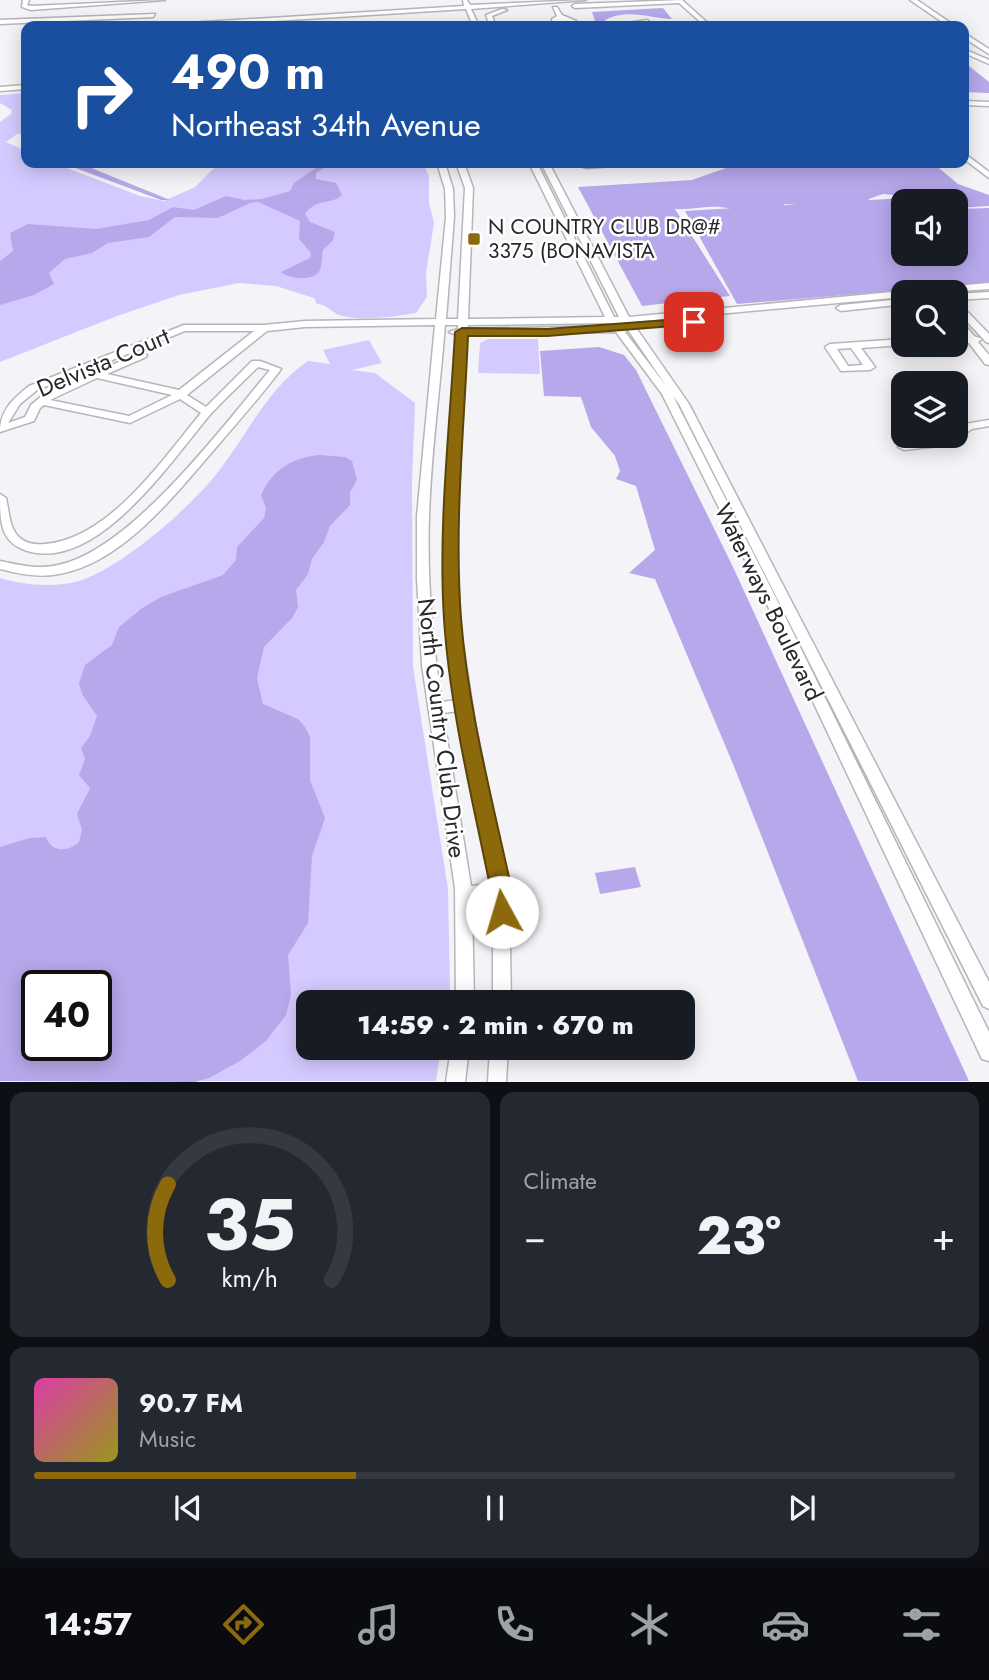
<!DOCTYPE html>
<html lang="en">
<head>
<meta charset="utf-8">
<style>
	:root { --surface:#171b24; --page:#242831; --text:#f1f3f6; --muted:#9ea1a6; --line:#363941; --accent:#8c690b }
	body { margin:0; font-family:Jost,sans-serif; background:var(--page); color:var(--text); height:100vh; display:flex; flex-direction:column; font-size:26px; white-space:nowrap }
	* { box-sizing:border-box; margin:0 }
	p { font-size:23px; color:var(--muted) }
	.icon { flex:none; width:38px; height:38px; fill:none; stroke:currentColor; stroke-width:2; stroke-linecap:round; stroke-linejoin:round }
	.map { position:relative; height:1082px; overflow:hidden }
	.panel { display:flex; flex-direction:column; gap:10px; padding:10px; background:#0d0f14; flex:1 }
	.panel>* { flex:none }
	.hud { position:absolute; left:21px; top:21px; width:948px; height:147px; border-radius:14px; box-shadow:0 4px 18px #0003; background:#1a4fa0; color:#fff; overflow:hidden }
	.tools { position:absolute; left:891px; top:189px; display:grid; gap:14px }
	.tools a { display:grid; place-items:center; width:77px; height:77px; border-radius:14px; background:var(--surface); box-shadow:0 4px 18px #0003; font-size:35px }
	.speed { position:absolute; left:21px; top:970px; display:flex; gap:14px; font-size:35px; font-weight:700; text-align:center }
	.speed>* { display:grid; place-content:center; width:91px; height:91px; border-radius:50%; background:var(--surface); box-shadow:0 4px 18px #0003; line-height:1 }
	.speed .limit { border:4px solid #111; border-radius:10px; background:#fff; color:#111 }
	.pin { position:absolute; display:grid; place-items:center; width:60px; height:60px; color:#fff; margin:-30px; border-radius:14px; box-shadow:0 4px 10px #0006 }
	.me { position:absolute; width:77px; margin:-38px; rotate:354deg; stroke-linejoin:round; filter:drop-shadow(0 0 5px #0008) }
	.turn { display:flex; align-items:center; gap:24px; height:147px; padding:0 35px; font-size:32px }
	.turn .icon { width:91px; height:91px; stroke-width:2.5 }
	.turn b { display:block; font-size:49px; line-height:60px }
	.big { font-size:52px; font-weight:800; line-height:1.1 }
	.panel .card { flex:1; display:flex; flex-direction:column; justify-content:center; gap:10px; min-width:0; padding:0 24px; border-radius:14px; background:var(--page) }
	.panel .dial { align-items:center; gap:0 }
	.dial svg { height:182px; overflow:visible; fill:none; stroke:var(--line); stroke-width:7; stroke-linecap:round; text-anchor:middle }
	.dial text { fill:var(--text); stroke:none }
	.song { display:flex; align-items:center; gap:21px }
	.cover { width:84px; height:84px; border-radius:10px; background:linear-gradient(135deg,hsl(320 70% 55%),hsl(60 70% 35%)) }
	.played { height:7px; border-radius:4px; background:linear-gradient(90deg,var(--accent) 35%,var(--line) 35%) }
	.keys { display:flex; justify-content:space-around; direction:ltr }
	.heat { display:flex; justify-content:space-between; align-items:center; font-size:38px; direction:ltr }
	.panel .tiles { flex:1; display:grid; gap:10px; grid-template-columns:1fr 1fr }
	.card:last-child { grid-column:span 2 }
	.trip { position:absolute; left:296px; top:990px; width:399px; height:70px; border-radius:14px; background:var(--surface); box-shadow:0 4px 18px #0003; font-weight:800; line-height:70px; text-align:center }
	.dock { display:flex; height:112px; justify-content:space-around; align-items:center; background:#090b0e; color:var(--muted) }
	.dock .icon { width:49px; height:49px }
	.dock .on { color:var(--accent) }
	.dock b { font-size:32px; color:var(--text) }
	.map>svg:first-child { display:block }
	.green { fill:#d5caff; fill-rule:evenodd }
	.forest { fill:#b7a8ec }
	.water { fill:#b7a8eb; fill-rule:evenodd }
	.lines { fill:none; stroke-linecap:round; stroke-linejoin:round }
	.minor-casing { stroke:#b6b5ba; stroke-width:3 }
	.minor { fill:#fff; fill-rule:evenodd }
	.route { fill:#8c690b; stroke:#5b4407; stroke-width:2 }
	.poi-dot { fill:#8c690b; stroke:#fff; stroke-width:2.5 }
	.labels { text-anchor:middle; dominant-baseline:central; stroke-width:5; stroke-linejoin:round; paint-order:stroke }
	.far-poi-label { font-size:21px; fill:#29282b; stroke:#fff; text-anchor:start }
	.street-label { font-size:24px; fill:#29282b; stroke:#fff }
</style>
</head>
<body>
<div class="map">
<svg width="989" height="1082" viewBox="0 0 989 1082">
	<rect width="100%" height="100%" fill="#f4f3f8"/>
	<!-- green -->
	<g class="green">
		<path d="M26,93V133L17,134L6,142L26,151V163H54L140,196L164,201L195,187L219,163H423L429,176V203L434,223L426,273L427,297L416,313C391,317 367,321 342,316C332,314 328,304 317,304L314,298L276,286L239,283L179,295L117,316L0,362V122L11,114L12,110L0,103V95Z"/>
		<polygon points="488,339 538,339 540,374 478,373 480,343"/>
		<path d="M369,340L382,363L352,370L375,373L415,403L412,483L413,667L448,889L450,990L448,1003H308V1048H441L436,1081H0V578C22,585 56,588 79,581C123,567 194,505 221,468C249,431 269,387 308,361L330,364L323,350ZM37,985H96V1045H37Z"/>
	</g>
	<!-- forest -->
	<polygon class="forest" points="904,198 919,201 903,201 903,254 956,254 956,209 989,208 989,283 737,304 685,211"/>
	<!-- water -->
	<g class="water">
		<path d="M663,8L672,19C649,18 628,8 605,20V26H592L595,21L592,12Z"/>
		<polygon points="964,62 989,82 989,93 964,92 964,82 968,78"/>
		<polygon points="62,163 79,163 170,200 161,200"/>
		<path d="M727,163H933L958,184L989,195V206L956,208V201L883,194L869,199L862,214C836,224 813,204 785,204L774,216C757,218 739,209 720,207C706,206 690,210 675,209L730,296L642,306L578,187L692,180L726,168Z"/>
		<path d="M320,165L326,167L316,173V179L336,183L342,195C333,205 317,197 305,214L310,222L335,232L333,240L323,250C322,255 322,262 321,267C318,283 289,279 281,272L310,258L311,253L299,239L300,221L258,202L250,203L218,218L175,217L149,237L108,243L92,253L65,259L49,273L54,284L34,295L0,305V261L13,251L10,233L28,224L96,229L149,220L173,207L194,210L226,196L244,200L262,199L290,191L294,183Z"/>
		<polygon points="599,347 624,355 636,370 733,567 969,1081 858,1081 733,764 655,579 629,573 655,550 636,486 616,479 620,471 615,456 591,427 581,397 544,396 540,351"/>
		<path d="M320,455L345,457L352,461L357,480L350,492V505L330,526L324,542L312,559L308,574L296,590L298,607L292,618L264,647L257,678L263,704L298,719L305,727L310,737V780L325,818L312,856L308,923L288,955L291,995L286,1015L266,1041L240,1061L209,1078L195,1082L0,1081V847L30,838L46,837C52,853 68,852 79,842L82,830L77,814L90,788L79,775L85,759L81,748L90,736L97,716L82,694L79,683L85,665L112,645L119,627L141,609L161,597L223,575L236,560L237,547L264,518L266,508L261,495C273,469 293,457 320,455ZM37,985H96V1045H37Z"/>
		<polygon points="635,867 641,887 600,894 595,873"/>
	</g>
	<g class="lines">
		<defs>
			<g id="minor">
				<polygon points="23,0 29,0 27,5 31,6 165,0 31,10 22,7"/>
				<polygon points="463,0 467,0 470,5 586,0 471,9 479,26 473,26 466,9 196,26 169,26 172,24 464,6"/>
				<polygon points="682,0 711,26 705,26 679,3 575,8 572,6 575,4"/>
				<polygon points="910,0 917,0 955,26 948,26"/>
				<polygon points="553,7 557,7 562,15 576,21 563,25 552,21 552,19 557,16"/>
				<polygon points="502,9 507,10 492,16 496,26 490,26 486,15"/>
				<polygon points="155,14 153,17 0,24 0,20"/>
				<polygon points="647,20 654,26 648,26 646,24 630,26 628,23"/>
				<polygon points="964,33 989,49 989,54 964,38"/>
				<polygon points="964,49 989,60 989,64 964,53"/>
				<polygon points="26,85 26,89 0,91 0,87"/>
				<polygon points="964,101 989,102 989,106 964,105"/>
				<polygon points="964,153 989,172 989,178 964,159"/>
				<path d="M437,163H445L453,189L454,217L446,319H458L465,188L456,163H464L473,188L468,319L605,317L529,163H537L614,317H619L541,163H549L629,317L903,291L906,292H903V297L632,322L689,404L989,982V1009L983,1006L679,404L673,396L776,598L989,1032V1061L982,1059L764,598L662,394L616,332L467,335L457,529L459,619L475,723L509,891L511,1003H493V899L472,901L474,1003H456L455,888L422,665L417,579V516L435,325L305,327L267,331L187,395L206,407L252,361H260L281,369C262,395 240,419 219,444C178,491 124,563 59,574C38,578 20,574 0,569V561C20,565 38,570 58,565C131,550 222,427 270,370L258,367C242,383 224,399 209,416C171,461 100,568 31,552C0,544 0,523 0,494L6,498C9,510 9,529 20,538C27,544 36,545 45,544C109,539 163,459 201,413L180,399L130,423L44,405L40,408L34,421L0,432C0,410 13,399 29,386L184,325H264L305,321L436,319L446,217L445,189ZM609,323L611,326L467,329L468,325ZM445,325H458V329L449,332L457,335L445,529V619L457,700L442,702C432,641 427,578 429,516C431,453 440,389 445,325ZM628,330L667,387L625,332ZM185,331H254L179,390L107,374L146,357L147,355L142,352L44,394L31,405L25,417L8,423L20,404L37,390ZM97,378L172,395L129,416L50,400ZM459,711L461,723L491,884L471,886L443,713Z"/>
				<polygon points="567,163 630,163 626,165 587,168"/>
				<polygon points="989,283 989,289 949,292 915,292 920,289"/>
				<polygon points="989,292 989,298 956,300 956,294"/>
				<polygon points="893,300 896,301 896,305 841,311 836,308 841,305"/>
				<polygon points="956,302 959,303 989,334 989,343 986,342 956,310"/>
				<polygon points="956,317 959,318 974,336 982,339 978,342 989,355 989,365 985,364 969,343 956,344 956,338 964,337 956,326"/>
				<path d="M903,339V345L861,348L875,367L870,370L841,371L825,347L830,344ZM851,348L863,365L848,366L837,349Z"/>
				<path d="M989,420V426L972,429L947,445L904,450L898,447C910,439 926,444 939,440C945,438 948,436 956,436V430L965,424Z"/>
				<polygon points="451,1048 469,1048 465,1082 446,1082"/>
				<polygon points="490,1048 508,1048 506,1082 488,1082"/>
			</g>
		</defs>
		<!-- minor casing -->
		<use href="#minor" class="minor-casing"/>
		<!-- minor -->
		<use href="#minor" class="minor"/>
	</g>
	<!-- route -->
	<path class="route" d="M694,318L700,322L698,324L547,336H468C464,429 454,525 461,618C468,710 493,802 512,891L513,912L510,919L502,922L495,919L491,891C473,802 450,710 444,619C438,524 450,427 455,332L462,328L547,329Z"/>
	<!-- markers -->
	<rect class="poi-dot" x="467" y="232" width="14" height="14" rx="3.5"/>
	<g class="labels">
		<!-- far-poi labels -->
		<g class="far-poi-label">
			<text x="488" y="227">N COUNTRY CLUB DR@#<tspan x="488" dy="24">3375 (BONAVISTA</tspan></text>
		</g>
		<!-- street labels -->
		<g class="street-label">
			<text transform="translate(103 362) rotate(-23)">Delvista Court</text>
			<text transform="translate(769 602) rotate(64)">Waterways Boulevard</text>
			<text transform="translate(442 728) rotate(83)">North Country Club Drive</text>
		</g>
	</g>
</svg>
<div class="tools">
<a><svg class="icon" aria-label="sound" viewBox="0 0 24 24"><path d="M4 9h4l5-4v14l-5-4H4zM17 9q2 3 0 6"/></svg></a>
<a><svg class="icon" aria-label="search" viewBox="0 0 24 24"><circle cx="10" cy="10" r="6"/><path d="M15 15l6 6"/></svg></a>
<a><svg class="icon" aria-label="layers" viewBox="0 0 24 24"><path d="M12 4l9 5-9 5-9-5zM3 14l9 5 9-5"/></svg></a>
</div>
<div class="speed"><div class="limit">40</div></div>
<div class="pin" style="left:694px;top:322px;background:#d93025"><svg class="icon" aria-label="arrive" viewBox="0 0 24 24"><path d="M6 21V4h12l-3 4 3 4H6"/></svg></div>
<svg class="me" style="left:502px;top:912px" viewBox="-20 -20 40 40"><circle r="19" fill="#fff"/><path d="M0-13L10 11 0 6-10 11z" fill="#8c690b"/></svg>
<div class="trip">14:59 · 2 min · 670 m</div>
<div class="hud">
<div class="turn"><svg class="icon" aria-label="right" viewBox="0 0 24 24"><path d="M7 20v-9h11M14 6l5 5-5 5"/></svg><div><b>490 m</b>Northeast 34th Avenue</div></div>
</div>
</div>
<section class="panel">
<div class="tiles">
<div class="card dial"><svg viewBox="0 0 100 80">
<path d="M14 69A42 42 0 1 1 86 69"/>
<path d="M14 69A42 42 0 0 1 14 27" stroke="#8c690b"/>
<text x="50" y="56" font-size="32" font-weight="700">35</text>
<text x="50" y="72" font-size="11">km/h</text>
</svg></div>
<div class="card"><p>Climate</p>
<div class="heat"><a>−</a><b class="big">23°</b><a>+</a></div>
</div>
<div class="card">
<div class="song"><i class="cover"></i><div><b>90.7 FM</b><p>Music</p></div></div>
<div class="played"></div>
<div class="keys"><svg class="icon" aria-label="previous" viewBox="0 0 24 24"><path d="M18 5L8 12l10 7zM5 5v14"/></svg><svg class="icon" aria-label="pause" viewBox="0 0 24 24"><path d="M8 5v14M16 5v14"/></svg><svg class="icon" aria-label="next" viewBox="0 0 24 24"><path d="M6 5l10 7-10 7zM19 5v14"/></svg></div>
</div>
</div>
</section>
<nav class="dock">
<b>14:57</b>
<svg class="icon on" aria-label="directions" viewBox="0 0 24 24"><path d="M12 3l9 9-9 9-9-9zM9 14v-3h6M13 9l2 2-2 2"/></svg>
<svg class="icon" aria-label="music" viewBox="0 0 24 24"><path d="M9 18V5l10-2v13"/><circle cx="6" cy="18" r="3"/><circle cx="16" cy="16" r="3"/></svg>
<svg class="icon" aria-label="phone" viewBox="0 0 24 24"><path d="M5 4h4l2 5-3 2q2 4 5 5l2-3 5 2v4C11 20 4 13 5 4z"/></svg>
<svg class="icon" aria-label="climate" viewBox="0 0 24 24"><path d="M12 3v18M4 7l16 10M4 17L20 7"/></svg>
<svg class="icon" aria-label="car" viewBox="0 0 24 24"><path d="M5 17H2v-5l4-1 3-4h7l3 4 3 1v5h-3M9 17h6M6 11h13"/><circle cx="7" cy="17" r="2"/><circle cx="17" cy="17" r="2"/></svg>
<svg class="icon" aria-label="filters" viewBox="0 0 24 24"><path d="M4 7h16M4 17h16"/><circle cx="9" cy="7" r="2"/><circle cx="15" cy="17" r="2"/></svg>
</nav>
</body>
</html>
